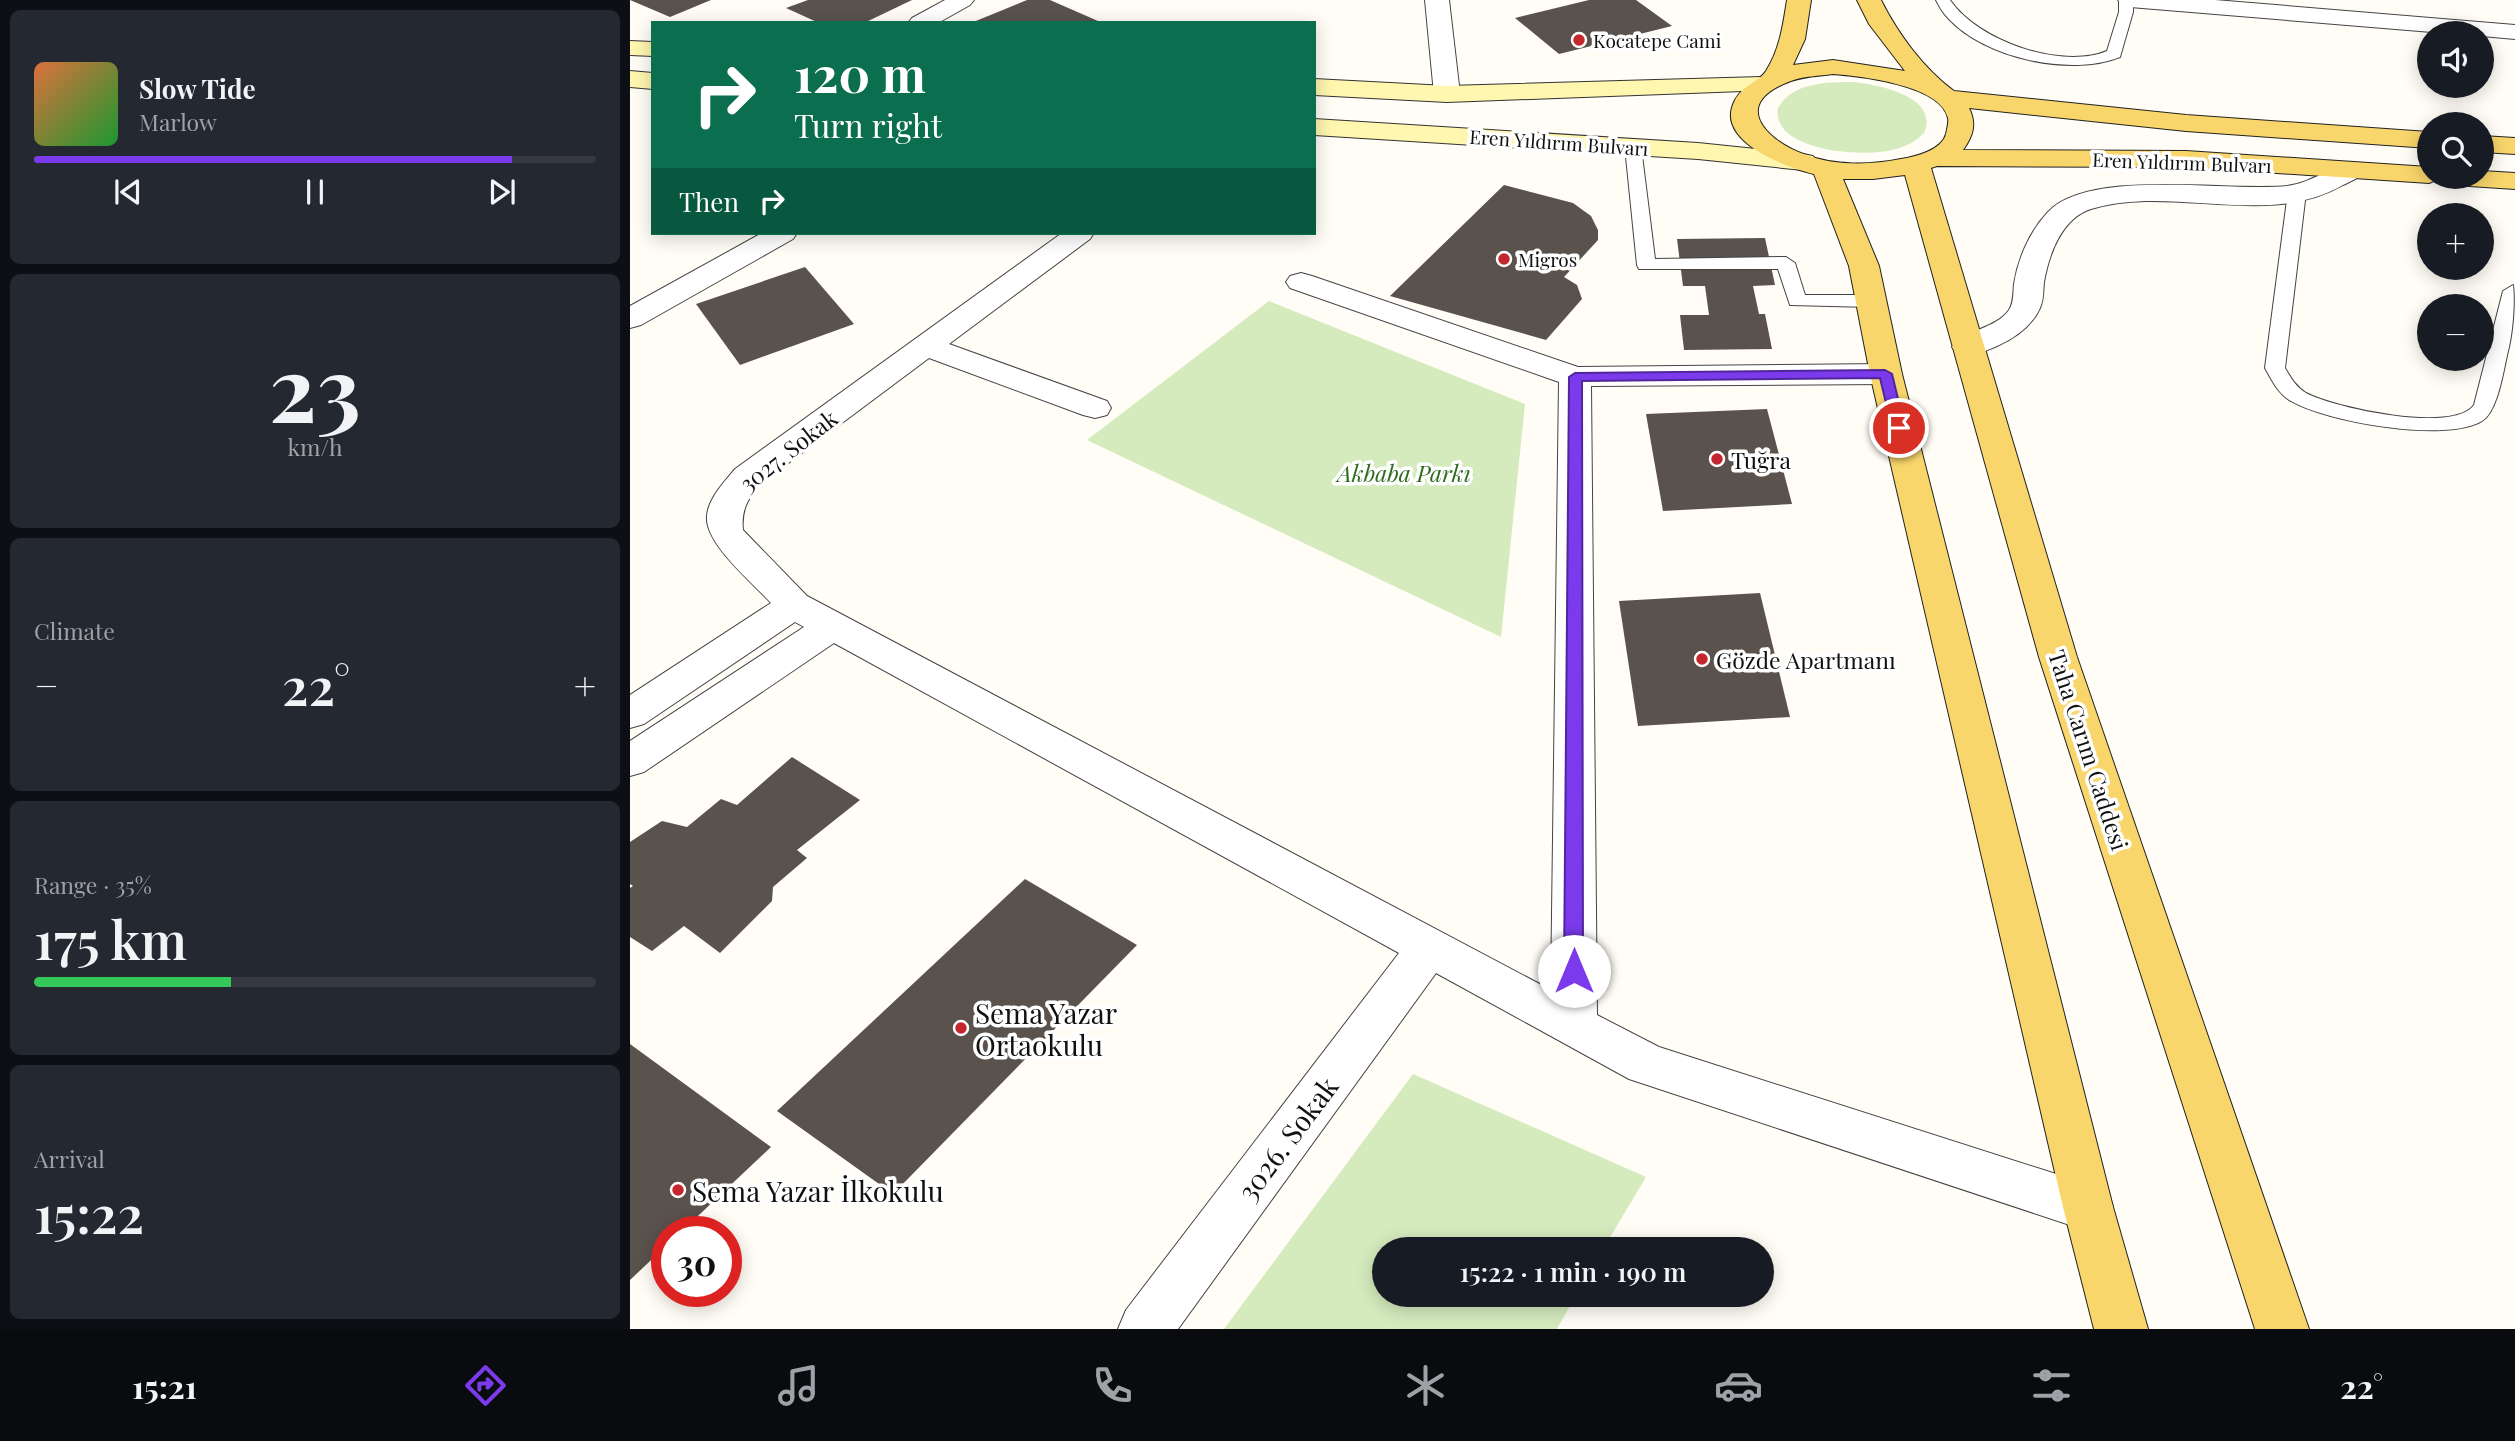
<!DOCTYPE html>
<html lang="en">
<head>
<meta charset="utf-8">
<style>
	:root { --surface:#171b24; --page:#242831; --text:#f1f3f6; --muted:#9ea1a6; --line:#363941; --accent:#7c3aed }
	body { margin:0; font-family:"Playfair Display",serif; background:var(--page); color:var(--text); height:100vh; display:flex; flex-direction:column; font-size:26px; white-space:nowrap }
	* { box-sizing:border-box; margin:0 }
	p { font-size:23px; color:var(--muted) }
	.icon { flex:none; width:38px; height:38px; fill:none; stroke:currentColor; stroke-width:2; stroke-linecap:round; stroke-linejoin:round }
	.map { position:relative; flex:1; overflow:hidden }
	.panel { display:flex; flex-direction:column; gap:10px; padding:10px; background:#0d0f14; width:630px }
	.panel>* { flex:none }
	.hud { position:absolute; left:21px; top:21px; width:665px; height:214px; border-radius:0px; box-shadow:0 4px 18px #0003; background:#0b6e4f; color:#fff; overflow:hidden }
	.controls { position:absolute; left:1787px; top:21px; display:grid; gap:14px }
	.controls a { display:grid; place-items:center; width:77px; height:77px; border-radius:50%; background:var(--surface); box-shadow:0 4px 18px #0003; font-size:35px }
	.speed { position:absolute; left:21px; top:1216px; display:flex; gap:14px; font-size:35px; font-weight:700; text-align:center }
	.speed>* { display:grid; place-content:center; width:91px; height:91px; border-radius:50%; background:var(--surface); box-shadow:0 4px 18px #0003; line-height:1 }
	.speed .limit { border:10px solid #d22; background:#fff; color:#111 }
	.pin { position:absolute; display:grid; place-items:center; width:60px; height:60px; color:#fff; margin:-30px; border:4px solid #fff; border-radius:50%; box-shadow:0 2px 7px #0007 }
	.me { position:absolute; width:77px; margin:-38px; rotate:0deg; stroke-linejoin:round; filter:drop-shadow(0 0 5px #0008) }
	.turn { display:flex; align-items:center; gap:24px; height:147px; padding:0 28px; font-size:32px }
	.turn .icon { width:91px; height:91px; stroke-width:2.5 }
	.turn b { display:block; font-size:49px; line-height:60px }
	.then { display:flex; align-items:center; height:66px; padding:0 28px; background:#0003; gap:14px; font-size:26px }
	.big { font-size:52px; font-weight:600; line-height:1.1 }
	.panel .tile { flex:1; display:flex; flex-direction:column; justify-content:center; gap:10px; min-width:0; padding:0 24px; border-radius:10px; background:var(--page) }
	.panel .dial { align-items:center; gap:0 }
	.dial b { font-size:91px; line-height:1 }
	.song { display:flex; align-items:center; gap:21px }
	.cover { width:84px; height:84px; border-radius:10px; background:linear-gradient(135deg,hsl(20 70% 55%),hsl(130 70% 35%)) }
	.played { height:7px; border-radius:4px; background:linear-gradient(90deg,var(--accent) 85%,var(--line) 85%) }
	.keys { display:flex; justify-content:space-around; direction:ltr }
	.heat { display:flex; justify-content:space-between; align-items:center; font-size:38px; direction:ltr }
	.charge { height:10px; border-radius:5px; background:linear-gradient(90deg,#34c759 35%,var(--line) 0) }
	.trip { position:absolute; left:742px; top:1237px; width:402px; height:70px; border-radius:35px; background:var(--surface); box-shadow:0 4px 18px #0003; font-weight:600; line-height:70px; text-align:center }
	.tab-bar { display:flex; height:112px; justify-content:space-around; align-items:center; background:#090b0e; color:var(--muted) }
	.tab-bar .icon { width:49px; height:49px }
	.tab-bar .current { color:var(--accent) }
	.tab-bar b { font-size:32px; color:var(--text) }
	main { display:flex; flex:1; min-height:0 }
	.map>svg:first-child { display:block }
	.green { fill:#d5ebbd }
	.building { fill:#5a524d }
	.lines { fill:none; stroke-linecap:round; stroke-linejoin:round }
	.lane-casing { stroke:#444; stroke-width:2 }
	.street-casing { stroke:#444; stroke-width:2 }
	.secondary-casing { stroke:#333; stroke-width:2 }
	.primary-casing { stroke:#222; stroke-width:2 }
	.lane { fill:#fff; fill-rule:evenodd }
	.street { fill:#fff; fill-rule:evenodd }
	.secondary { fill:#fff6b0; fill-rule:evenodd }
	.primary { fill:#f9d66b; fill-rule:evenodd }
	.route { fill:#7c3aed; stroke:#51269a; stroke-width:2 }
	.poi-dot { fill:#c4262e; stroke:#fff; stroke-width:2.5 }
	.labels { text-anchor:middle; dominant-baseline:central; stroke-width:7; stroke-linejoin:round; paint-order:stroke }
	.far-poi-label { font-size:19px; fill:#111; stroke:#fff; text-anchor:start }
	.far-street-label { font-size:19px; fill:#111; stroke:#fff }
	.street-label { font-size:23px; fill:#111; stroke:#fff }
	.poi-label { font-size:23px; fill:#111; stroke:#fff; text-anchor:start }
	.park-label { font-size:23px; font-style:italic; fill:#2f6b1f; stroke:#fff }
	.near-poi-label { font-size:28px; fill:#111; stroke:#fff; text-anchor:start }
	.near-street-label { font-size:28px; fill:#111; stroke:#fff }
</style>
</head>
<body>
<main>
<section class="panel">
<div class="tile">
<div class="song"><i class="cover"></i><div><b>Slow Tide</b><p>Marlow</p></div></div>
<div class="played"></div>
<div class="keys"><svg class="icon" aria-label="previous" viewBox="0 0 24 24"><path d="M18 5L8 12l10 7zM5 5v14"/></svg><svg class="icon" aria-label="pause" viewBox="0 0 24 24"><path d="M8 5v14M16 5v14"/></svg><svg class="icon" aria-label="next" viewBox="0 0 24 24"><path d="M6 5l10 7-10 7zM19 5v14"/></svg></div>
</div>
<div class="tile dial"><b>23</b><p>km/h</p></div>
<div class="tile"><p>Climate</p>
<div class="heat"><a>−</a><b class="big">22°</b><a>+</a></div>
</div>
<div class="tile"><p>Range · 35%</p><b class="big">175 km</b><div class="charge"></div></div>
<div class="tile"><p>Arrival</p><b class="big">15:22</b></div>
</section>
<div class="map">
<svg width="1885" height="1329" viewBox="0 0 1885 1329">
	<rect width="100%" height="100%" fill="#fffdf5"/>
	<!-- green -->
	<g class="green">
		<path d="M1224,82C1248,85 1310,96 1294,133C1286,141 1277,146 1266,149C1238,158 1141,153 1148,108C1162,82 1198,82 1224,82Z"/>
		<polygon points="639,301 895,404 871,637 457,440"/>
		<polygon points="783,1074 1016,1177 973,1249 754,1250 754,1295 946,1295 927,1329 594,1329"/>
	</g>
	<!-- building -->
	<g class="building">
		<polygon points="0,0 81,0 40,17"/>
		<polygon points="178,0 282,0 234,23 189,23 156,8"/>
		<polygon points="397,0 420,0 468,21 464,23 341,23"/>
		<polygon points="959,0 1006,0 1042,26 929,54 885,18"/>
		<polygon points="874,185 943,203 961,216 968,230 968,240 934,277 947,285 952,299 916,340 760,296"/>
		<polygon points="1135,238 1145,285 1123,286 1129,314 1135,314 1142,349 1054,350 1050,315 1079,315 1075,286 1053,286 1047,239"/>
		<polygon points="175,267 224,324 110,365 66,304"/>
		<polygon points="1137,409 1162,504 1033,511 1016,414"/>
		<polygon points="1130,593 1160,717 1008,726 989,601"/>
		<polygon points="162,757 230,800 167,850 177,858 143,887 142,901 90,953 54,926 22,951 0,937 0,888 3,886 0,884 0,842 32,821 57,827 91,799 107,805"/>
		<polygon points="395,879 507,945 263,1194 147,1111"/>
		<polygon points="0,1044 141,1147 51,1232 37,1232 37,1245 0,1280"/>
	</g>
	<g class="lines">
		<defs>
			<g id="lane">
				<path d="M1306,0H1320C1348,41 1431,70 1477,51L1489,12V0H1503V12L1490,57C1441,77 1354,58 1318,18C1313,13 1309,6 1306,0Z"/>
				<polygon points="1003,142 1011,147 1025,259 1156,257 1165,263 1175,295 1241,295 1251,301 1241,307 1160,305 1148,269 1009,269 1007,265 995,147"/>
				<path d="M1667,187L1676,192L1655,368C1661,378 1666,387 1676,393C1704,408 1823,434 1844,405L1873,291L1883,285C1885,301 1883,329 1879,347C1874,365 1869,411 1852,421C1817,443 1696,422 1661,401C1648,394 1642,380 1635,368L1658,192Z"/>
			</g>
			<g id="street">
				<polygon points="315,0 344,0 340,5 308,23 278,23 282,18"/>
				<polygon points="795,0 819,0 830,94 826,99 817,102 808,99 804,94"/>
				<polygon points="1488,0 1585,0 1885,25 1885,39 1852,36 1852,33 1814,33 1500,7 1492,5"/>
				<path d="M1721,162L1731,164L1735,170C1729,178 1722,181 1713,185C1637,229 1542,184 1461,209C1432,218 1419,254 1414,282C1413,291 1414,299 1410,308C1402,326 1385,338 1367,346C1353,352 1342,357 1327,354L1322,347C1335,329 1366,329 1379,310C1384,302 1383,293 1384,284C1388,258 1400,231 1418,212C1459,168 1597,192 1657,186C1681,183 1698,168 1721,162Z"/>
				<polygon points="132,233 167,233 163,239 11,325 0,328 0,306"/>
				<path d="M432,233H464L460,239L319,344L477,401L481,408L477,415L465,418L453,415L299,358L129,485C117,500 111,511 113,530L177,596L921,990L929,382L660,288L656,282L660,276L671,273L682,276L948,367L1256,364L1267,367L1272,374L1267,381L1256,384L961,386L967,1015L1029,1047L1476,1190L1483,1207L1476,1224L1458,1231L999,1079L806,973L548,1329H488L496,1310L769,953L204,643L14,772L0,776V741L174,627L165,622L14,724L0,728V695L141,603C123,583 74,543 77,516C78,499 94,482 105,469Z"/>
			</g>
			<g id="secondary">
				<polygon points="0,41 23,42 23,56 0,55"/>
				<polygon points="0,71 23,73 23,89 0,87"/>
				<polygon points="1131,77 1140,80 1144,85 1140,90 817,102 684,95 684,79 817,86"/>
				<polygon points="684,119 1068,143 1173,154 1183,156 1187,162 1183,168 1173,170 1068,159 684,135"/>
			</g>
			<g id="primary">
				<path d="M1157,0H1181L1175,39L1163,65L1203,60L1275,71L1239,24L1227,0H1251C1268,34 1294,69 1324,91L1556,115L1799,132V148L1556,131L1339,108C1347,124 1343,136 1333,150L1556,151L1799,167V177H1852V171L1885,173V189L1824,185L1814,183L1811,178L1799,183L1556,167L1307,166L1301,168L1447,657L1679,1329H1625L1409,657L1275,175L1243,179H1213L1249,266L1272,374L1483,1207L1518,1329H1464L1433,1207L1240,374L1219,266L1184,174C1156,167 1083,141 1105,100C1113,85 1129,82 1136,71C1150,49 1153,25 1157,0ZM1203,74C1230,76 1311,85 1318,118C1319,122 1317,129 1316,134C1312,150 1285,157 1271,159C1241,165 1205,166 1176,155C1134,140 1100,103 1161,81C1174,76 1189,76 1203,74Z"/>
				<polygon points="1852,136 1885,138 1885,154 1852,152"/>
			</g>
		</defs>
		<!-- lane casing -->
		<use href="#lane" class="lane-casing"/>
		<!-- street casing -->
		<use href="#street" class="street-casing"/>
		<!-- secondary casing -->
		<use href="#secondary" class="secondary-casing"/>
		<!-- primary casing -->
		<use href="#primary" class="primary-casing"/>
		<!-- lane -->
		<use href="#lane" class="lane"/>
		<!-- street -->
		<use href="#street" class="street"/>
		<!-- secondary -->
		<use href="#secondary" class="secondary"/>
		<!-- primary -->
		<use href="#primary" class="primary"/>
	</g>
	<!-- route -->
	<polygon class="route" points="1255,370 1262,374 1275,428 1273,430 1264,430 1262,428 1250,378 952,381 953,971 950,977 944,979 937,977 934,971 939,377 945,373"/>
	<!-- markers -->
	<g class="poi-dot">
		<circle cx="949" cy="40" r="7"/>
		<circle cx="874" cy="259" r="7"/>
		<circle cx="1087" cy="459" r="7"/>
		<circle cx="1072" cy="659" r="7"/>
		<circle cx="331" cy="1028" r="7"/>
		<circle cx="48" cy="1190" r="7"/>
	</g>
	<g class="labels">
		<!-- far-poi labels -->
		<g class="far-poi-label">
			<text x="963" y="40">Kocatepe Cami</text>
			<text x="888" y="259">Migros</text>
		</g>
		<!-- far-street labels -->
		<g class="far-street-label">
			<text transform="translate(929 142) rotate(4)">Eren Yıldırım Bulvarı</text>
			<text transform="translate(1552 162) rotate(2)">Eren Yıldırım Bulvarı</text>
		</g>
		<!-- street labels -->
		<g class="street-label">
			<text transform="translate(158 450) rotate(-38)">3027. Sokak</text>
			<text transform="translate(1459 750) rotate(72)">Taha Carım Caddesi</text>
		</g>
		<!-- poi labels -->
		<g class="poi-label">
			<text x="1101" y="459">Tuğra</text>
			<text x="1086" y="659">Gözde Apartmanı</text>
		</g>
		<!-- park labels -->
		<g class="park-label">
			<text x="774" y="472">Akbaba Parkı</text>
		</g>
		<!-- near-poi labels -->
		<g class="near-poi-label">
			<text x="345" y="1012">Sema Yazar<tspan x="345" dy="32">Ortaokulu</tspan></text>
			<text x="62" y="1190">Sema Yazar İlkokulu</text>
		</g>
		<!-- near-street labels -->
		<g class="near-street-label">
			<text transform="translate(657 1138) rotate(-53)">3026. Sokak</text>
		</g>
	</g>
</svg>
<div class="controls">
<a><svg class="icon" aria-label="sound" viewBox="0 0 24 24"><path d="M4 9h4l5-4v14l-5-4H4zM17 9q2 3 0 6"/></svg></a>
<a><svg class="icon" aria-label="search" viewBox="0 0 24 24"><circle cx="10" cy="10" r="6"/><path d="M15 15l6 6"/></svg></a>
<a>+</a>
<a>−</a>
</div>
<div class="speed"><div class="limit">30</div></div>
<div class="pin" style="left:1269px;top:428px;background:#d93025"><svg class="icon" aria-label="arrive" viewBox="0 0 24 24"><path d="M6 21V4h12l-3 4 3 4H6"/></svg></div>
<svg class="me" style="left:944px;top:971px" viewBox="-20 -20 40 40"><circle r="19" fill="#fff"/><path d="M0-13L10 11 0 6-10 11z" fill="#7c3aed"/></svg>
<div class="trip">15:22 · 1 min · 190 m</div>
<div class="hud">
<div class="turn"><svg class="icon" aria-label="right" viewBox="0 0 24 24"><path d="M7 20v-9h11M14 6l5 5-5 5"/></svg><div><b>120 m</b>Turn right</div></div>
<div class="then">Then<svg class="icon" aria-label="right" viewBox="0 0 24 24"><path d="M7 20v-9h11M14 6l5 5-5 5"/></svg></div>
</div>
</div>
</main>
<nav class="tab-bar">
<b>15:21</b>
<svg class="icon current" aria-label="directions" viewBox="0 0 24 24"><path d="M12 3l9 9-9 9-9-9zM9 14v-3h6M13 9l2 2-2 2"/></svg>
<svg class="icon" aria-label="music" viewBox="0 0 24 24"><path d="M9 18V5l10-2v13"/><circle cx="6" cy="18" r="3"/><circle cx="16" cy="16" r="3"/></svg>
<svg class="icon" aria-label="phone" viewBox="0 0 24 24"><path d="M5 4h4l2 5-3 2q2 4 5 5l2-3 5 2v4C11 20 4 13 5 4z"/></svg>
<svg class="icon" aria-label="climate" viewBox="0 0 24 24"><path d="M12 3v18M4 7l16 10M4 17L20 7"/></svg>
<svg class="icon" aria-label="car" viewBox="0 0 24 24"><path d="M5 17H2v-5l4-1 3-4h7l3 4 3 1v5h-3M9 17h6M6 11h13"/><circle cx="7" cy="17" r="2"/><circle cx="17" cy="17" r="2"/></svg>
<svg class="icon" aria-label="filters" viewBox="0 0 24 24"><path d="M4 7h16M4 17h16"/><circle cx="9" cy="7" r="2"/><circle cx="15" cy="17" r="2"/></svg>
<b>22°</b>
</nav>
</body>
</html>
